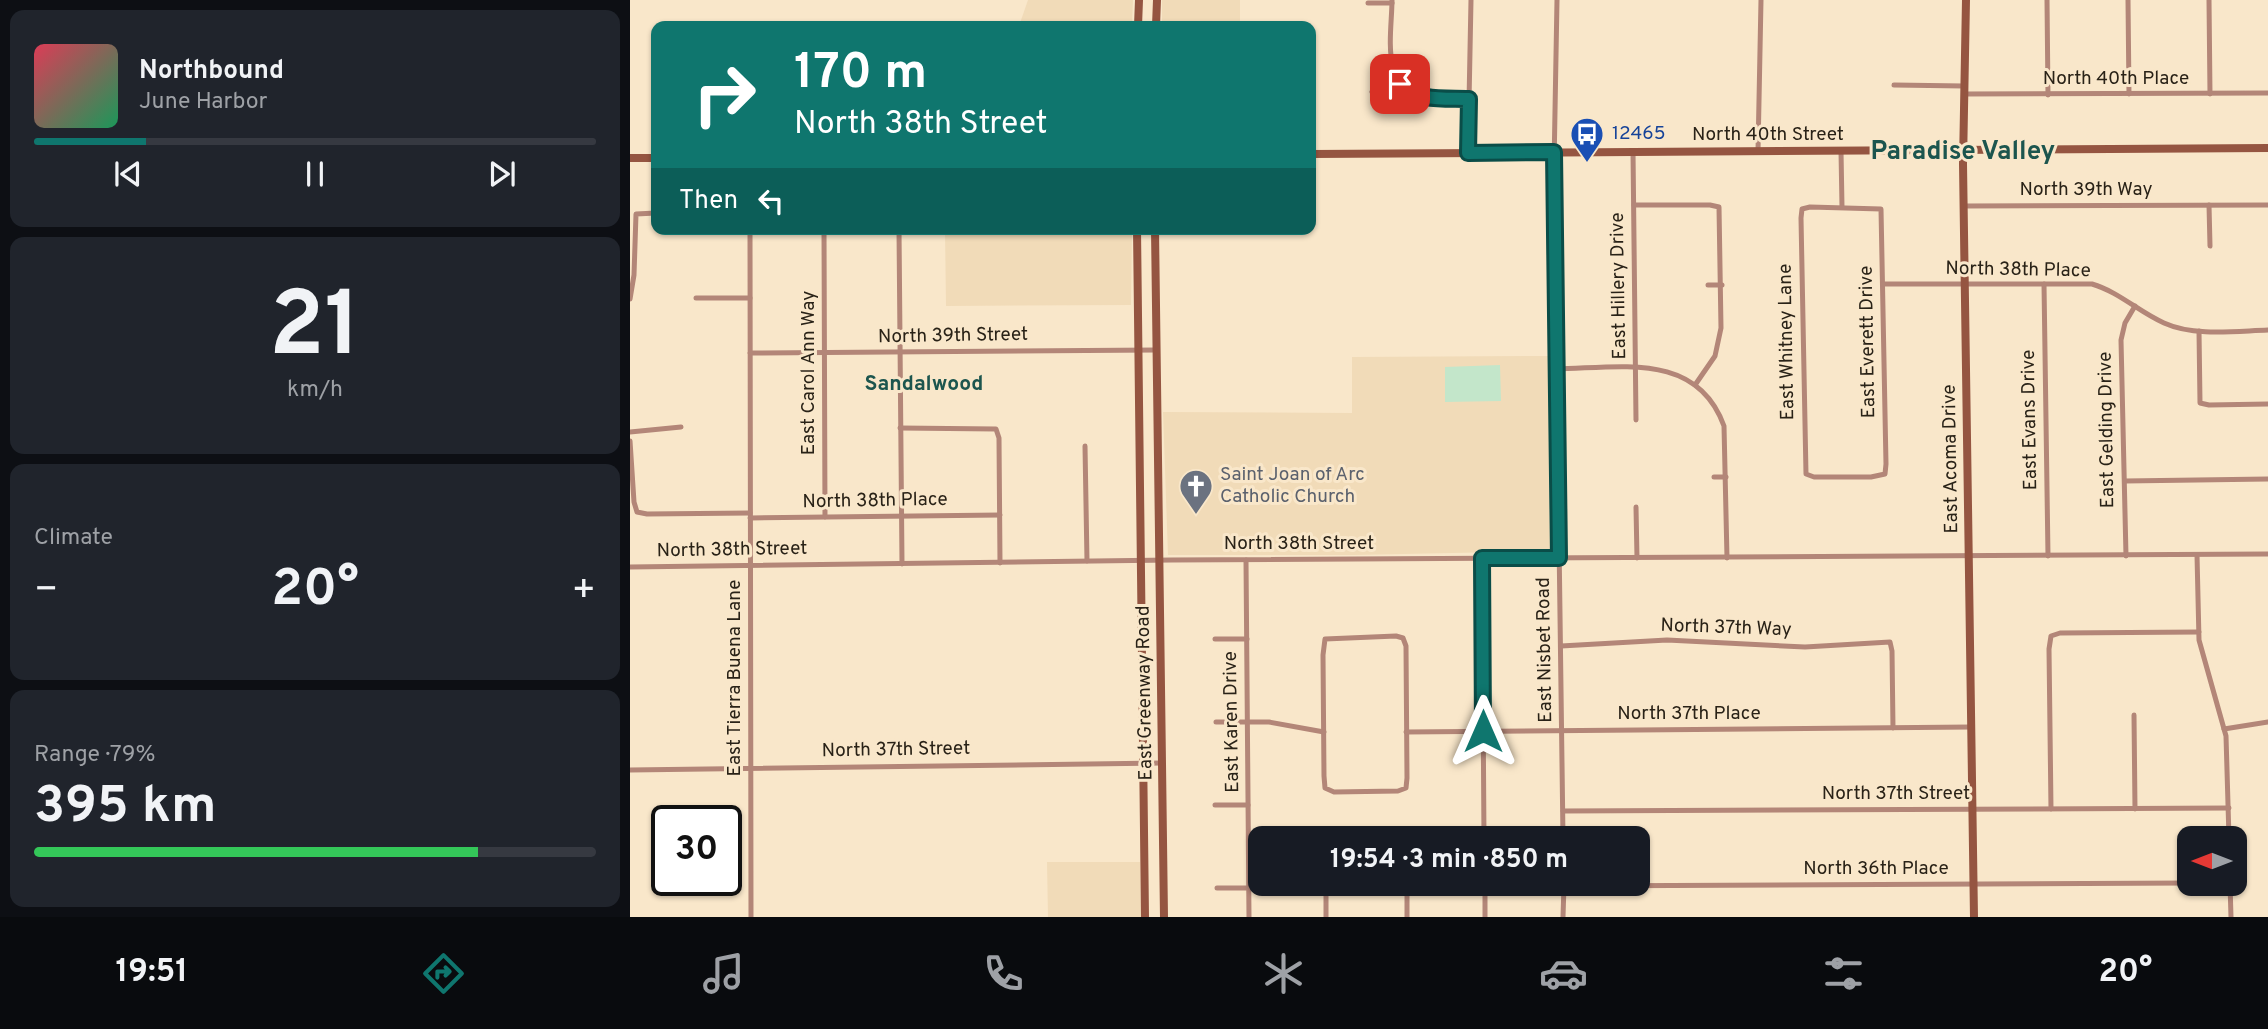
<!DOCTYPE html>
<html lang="en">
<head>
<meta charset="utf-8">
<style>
	:root { --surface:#171b24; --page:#20242c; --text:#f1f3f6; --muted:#9ea1a6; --line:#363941; --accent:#0f766e }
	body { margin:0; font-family:Overpass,sans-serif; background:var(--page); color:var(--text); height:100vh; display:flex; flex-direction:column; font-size:26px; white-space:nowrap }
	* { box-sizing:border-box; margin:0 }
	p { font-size:23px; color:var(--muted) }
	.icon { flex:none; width:38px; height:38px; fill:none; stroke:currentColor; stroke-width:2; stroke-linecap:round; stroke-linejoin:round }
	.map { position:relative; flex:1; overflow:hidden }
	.panel { display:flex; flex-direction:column; gap:10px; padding:10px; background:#0d0f14; width:630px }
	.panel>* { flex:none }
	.banner { position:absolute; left:21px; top:21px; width:665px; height:214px; border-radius:14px; box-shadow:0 2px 5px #0004; background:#0f766e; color:#fff; overflow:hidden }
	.needle { width:46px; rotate:270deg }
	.fabs { position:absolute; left:1547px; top:826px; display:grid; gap:14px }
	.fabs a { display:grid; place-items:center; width:70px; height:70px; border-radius:14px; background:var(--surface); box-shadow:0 2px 5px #0004; font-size:35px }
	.speed { position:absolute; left:21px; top:805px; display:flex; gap:14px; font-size:35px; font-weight:700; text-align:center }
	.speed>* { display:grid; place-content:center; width:91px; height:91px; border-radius:50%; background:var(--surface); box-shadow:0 2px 5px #0004; line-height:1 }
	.speed .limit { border:4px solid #111; border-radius:10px; background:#fff; color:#111 }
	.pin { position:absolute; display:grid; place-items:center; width:60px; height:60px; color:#fff; margin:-30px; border-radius:14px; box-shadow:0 4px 10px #0006 }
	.me { position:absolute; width:77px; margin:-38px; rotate:0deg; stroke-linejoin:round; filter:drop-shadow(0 0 5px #0008) }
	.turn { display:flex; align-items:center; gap:24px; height:147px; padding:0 28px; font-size:32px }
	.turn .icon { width:91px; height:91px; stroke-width:2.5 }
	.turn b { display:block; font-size:49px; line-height:60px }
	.then { display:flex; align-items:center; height:66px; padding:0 28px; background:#0003; gap:14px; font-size:26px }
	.big { font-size:52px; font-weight:700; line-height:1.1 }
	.panel .tile { flex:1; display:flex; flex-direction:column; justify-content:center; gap:10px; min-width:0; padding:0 24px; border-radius:14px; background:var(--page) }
	.panel .dial { align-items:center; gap:0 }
	.dial b { font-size:91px; line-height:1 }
	.song { display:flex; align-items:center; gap:21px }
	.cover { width:84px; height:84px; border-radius:10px; background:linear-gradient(135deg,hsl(350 70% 55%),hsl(150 70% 35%)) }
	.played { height:7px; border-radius:4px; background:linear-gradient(90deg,var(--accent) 20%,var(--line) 20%) }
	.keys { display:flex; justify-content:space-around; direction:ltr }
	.heat { display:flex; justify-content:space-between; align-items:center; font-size:38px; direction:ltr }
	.charge { height:10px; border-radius:5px; background:linear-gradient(90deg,#34c759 79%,var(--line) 0) }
	.trip { position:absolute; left:618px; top:826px; width:402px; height:70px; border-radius:14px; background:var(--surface); box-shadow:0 2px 5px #0004; font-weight:700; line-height:70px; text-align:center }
	.dock { display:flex; height:112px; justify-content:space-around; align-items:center; background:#090b0e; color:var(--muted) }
	.dock .icon { width:49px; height:49px }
	.dock .on { color:var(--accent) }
	.dock b { font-size:32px; color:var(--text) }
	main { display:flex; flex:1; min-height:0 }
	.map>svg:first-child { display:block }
	.built { fill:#f1dbb8 }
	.pitch { fill:#c3e6ca }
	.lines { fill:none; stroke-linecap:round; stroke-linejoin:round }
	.street { stroke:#b38678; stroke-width:5 }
	.secondary { stroke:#955541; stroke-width:8 }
	.route-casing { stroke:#0a4d48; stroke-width:18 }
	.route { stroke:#0f766e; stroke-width:12 }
	.labels { text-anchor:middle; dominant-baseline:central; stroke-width:6; stroke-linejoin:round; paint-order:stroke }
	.street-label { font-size:19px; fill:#292217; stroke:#f9e7ca }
	.transit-label { font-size:19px; fill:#164399; stroke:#f9e7ca; text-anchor:start }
	.worship-label { font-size:19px; fill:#5b616d; stroke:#f9e7ca; text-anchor:start }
	.neighbourhood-label { font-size:21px; font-weight:bold; fill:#1c554e; stroke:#f9e7ca }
	.district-label { font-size:26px; font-weight:bold; fill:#1c554e; stroke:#f9e7ca }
</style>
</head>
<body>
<main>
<section class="panel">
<div class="tile">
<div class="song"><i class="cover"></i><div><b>Northbound</b><p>June Harbor</p></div></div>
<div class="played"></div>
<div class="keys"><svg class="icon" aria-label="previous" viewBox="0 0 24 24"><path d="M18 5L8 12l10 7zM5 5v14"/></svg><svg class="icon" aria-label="pause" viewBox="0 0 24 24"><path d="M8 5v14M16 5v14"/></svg><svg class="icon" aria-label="next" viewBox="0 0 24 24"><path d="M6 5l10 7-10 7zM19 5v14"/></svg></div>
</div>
<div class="tile dial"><b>21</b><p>km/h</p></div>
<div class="tile"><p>Climate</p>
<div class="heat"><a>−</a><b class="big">20°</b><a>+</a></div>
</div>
<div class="tile"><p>Range · 79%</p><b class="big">395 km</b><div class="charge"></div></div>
</section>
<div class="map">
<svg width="1638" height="917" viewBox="0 0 1638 917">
	<rect width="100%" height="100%" fill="#f9e7ca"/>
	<!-- built -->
	<g class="built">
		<polygon points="398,0 503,0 502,26 389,26"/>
		<rect x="532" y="0" width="78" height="26"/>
		<polygon points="315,229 502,229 501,305 316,306"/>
		<polygon points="918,356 920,551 724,555 538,555 533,412 722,413 722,357"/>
		<polygon points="417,862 510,862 511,917 418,917"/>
	</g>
	<!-- pitch -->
	<polygon class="pitch" points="870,365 871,401 815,402 815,367"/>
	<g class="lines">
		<!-- street -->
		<g class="street">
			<path d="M762,0C762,33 749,90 795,97C809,99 825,98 839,99"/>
			<polyline points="927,0 924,167 933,838"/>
			<polyline points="1417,0 1418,95"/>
			<polyline points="1498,0 1499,94"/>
			<polyline points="1579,0 1580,94"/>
			<polyline points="738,3 762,3"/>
			<polyline points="1264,85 1334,86"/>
			<polyline points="742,92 766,78"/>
			<polyline points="1334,94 1638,93"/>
			<polyline points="1003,151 1006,420"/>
			<polyline points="1128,151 1131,0"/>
			<polyline points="1211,151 1212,207"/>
			<polyline points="838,153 841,0"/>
			<polyline points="1004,205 1080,205 1089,207 1091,328 1085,356 1065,385"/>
			<polyline points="1579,205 1580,246"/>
			<polyline points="1334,206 1638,205"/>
			<polygon points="1180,207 1251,209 1256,464 1255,474 1241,477 1184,477 1176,474 1171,218 1172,209"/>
			<polyline points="120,229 121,917"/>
			<polyline points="194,229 195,517"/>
			<polyline points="269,229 272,564"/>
			<path d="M1253,284H1462C1489,292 1509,312 1534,323C1565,337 1606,331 1638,330"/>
			<polyline points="1414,284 1418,556"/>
			<polyline points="1078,285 1092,285"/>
			<polyline points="66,298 120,298"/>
			<polyline points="0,299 4,275 6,214 26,213"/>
			<polyline points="1569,331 1570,403 1579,405 1638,404"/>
			<polyline points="120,353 526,350"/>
			<path d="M926,369C990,368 1067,351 1094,426L1097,558"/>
			<polyline points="270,428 366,429 369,438 370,563"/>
			<polyline points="0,432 51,427"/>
			<polyline points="0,441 4,502 7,512 17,514 120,513"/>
			<polyline points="455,446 457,561"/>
			<polyline points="1084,477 1096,477"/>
			<polyline points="1495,481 1638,479"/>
			<polyline points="1006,507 1007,558"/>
			<polyline points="120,518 370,515"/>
			<polyline points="1567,555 1569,640 1596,736 1599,838"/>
			<polyline points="1496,556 1491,340 1495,323 1505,306"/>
			<polyline points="852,558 854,838"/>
			<polyline points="616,560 619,917"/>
			<polyline points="0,567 541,560 1638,554"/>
			<polygon points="766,636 773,638 776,646 777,778 776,788 768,791 704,792 695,788 694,776 693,655 695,639"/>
			<polyline points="585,639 617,639"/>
			<polyline points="931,646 1037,640 1175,647 1260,642 1262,651 1263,728"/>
			<polyline points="1504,715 1505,809"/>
			<polyline points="586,722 639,722 694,732"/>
			<polyline points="1594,729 1638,722"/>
			<polyline points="776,732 1341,727"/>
			<polyline points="0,770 532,763"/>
			<polyline points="585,805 618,805"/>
			<polyline points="1421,809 1419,649 1421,636 1430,633 1569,632"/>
			<polyline points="933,811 1599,808"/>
			<polyline points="696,884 696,917"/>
			<polyline points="777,884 777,917"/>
			<polyline points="855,884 855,917"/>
			<polyline points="1600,884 1601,917"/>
			<polyline points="934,886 1559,883"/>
			<polyline points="587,888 619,888"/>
			<polyline points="933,917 934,885"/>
		</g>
		<!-- secondary -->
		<g class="secondary">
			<polyline points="1336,0 1333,164 1344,917"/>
			<polyline points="508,26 509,0"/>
			<polyline points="526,26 527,0"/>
			<polyline points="681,154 1638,148"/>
			<polyline points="0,158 26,158"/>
			<polyline points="507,229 515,917"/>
			<polyline points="525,229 534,917"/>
		</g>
	</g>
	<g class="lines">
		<defs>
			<path id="route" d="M770,84C789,102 814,98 839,99L838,153L924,152L929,558H852L853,731"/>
		</defs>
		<!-- route casing -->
		<use href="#route" class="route-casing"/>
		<!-- route -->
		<use href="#route" class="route"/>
	</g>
	<!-- icons -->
	<defs>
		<symbol id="bus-pin" viewBox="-11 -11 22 30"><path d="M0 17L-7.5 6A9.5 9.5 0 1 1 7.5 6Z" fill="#1a4fb4" stroke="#f9e7ca"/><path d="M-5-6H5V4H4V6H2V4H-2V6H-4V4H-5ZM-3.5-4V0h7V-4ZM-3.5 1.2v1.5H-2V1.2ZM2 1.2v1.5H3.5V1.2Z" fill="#fff"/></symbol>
		<symbol id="church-pin" viewBox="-11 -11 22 30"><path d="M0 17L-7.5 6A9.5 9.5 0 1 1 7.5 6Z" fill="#6b7280" stroke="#f9e7ca"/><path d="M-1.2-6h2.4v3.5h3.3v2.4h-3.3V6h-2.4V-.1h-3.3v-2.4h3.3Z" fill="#fff"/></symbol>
	</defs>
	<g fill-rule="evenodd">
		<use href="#bus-pin" x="938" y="115" width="38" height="52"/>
		<use href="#church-pin" x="547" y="467" width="38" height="52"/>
	</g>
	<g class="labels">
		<!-- street labels -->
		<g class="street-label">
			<text x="1486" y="79">North 40th Place</text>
			<text x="1138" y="135">North 40th Street</text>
			<text x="1456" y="190">North 39th Way</text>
			<text transform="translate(1388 270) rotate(1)">North 38th Place</text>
			<text transform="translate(989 286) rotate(-91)">East Hillery Drive</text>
			<text transform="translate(323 336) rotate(-1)">North 39th Street</text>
			<text transform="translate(1157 342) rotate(-91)">East Whitney Lane</text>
			<text transform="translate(1238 342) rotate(-91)">East Everett Drive</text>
			<text transform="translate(179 373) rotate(-90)">East Carol Ann Way</text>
			<text transform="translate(1400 420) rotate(-91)">East Evans Drive</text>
			<text transform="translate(1477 430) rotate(-91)">East Gelding Drive</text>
			<text transform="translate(1321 459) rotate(-91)">East Acoma Drive</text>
			<text transform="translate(245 501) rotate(-1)">North 38th Place</text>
			<text x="669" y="544">North 38th Street</text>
			<text transform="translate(102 550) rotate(-1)">North 38th Street</text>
			<text transform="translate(1096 628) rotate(2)">North 37th Way</text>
			<text transform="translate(915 650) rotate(-91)">East Nisbet Road</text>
			<text transform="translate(105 678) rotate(-90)">East Tierra Buena Lane</text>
			<text transform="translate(515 693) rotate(-91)">East Greenway Road</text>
			<text x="1059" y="714">North 37th Place</text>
			<text transform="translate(602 722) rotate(-91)">East Karen Drive</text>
			<text transform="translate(266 750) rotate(-1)">North 37th Street</text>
			<text x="1266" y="794">North 37th Street</text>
			<text x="1246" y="869">North 36th Place</text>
		</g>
		<!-- transit labels -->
		<g class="transit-label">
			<text x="982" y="134">12465</text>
		</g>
		<!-- worship labels -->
		<g class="worship-label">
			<text x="590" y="475">Saint Joan of Arc<tspan x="590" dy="22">Catholic Church</tspan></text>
		</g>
		<!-- neighbourhood labels -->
		<g class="neighbourhood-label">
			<text x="294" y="384">Sandalwood</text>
		</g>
		<!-- district labels -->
		<g class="district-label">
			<text x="1333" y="152">Paradise Valley</text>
		</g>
	</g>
</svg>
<div class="fabs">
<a><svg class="needle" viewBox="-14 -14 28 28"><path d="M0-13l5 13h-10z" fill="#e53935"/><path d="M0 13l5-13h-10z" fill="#9ea1a6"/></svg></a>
</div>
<div class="speed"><div class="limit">30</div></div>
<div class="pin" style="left:770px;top:84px;background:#d93025"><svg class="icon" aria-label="arrive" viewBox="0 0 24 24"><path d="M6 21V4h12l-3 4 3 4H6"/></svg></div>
<svg class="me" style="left:853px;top:731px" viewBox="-20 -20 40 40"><path d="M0-17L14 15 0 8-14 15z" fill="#0f766e" stroke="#fff" stroke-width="4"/></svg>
<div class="trip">19:54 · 3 min · 850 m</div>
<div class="banner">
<div class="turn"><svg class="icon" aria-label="right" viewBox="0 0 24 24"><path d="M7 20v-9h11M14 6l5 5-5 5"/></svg><div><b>170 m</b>North 38th Street</div></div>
<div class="then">Then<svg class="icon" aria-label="left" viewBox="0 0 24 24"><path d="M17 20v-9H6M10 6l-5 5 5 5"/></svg></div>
</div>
</div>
</main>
<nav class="dock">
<b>19:51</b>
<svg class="icon on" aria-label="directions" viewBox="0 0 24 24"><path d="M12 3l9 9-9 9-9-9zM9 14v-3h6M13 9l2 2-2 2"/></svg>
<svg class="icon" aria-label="music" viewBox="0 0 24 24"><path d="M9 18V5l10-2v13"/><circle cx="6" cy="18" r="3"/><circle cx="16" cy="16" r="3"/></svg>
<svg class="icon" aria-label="phone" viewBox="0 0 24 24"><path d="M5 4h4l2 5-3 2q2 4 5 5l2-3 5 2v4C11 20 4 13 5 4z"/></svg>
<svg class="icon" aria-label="climate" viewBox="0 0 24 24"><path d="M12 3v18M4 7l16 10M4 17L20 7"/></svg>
<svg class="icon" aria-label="car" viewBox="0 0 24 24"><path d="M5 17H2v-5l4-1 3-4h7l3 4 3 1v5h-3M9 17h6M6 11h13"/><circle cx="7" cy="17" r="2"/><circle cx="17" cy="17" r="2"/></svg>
<svg class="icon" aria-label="filters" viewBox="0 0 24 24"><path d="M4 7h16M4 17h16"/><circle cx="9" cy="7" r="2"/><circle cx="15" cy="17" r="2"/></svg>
<b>20°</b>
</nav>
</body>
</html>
